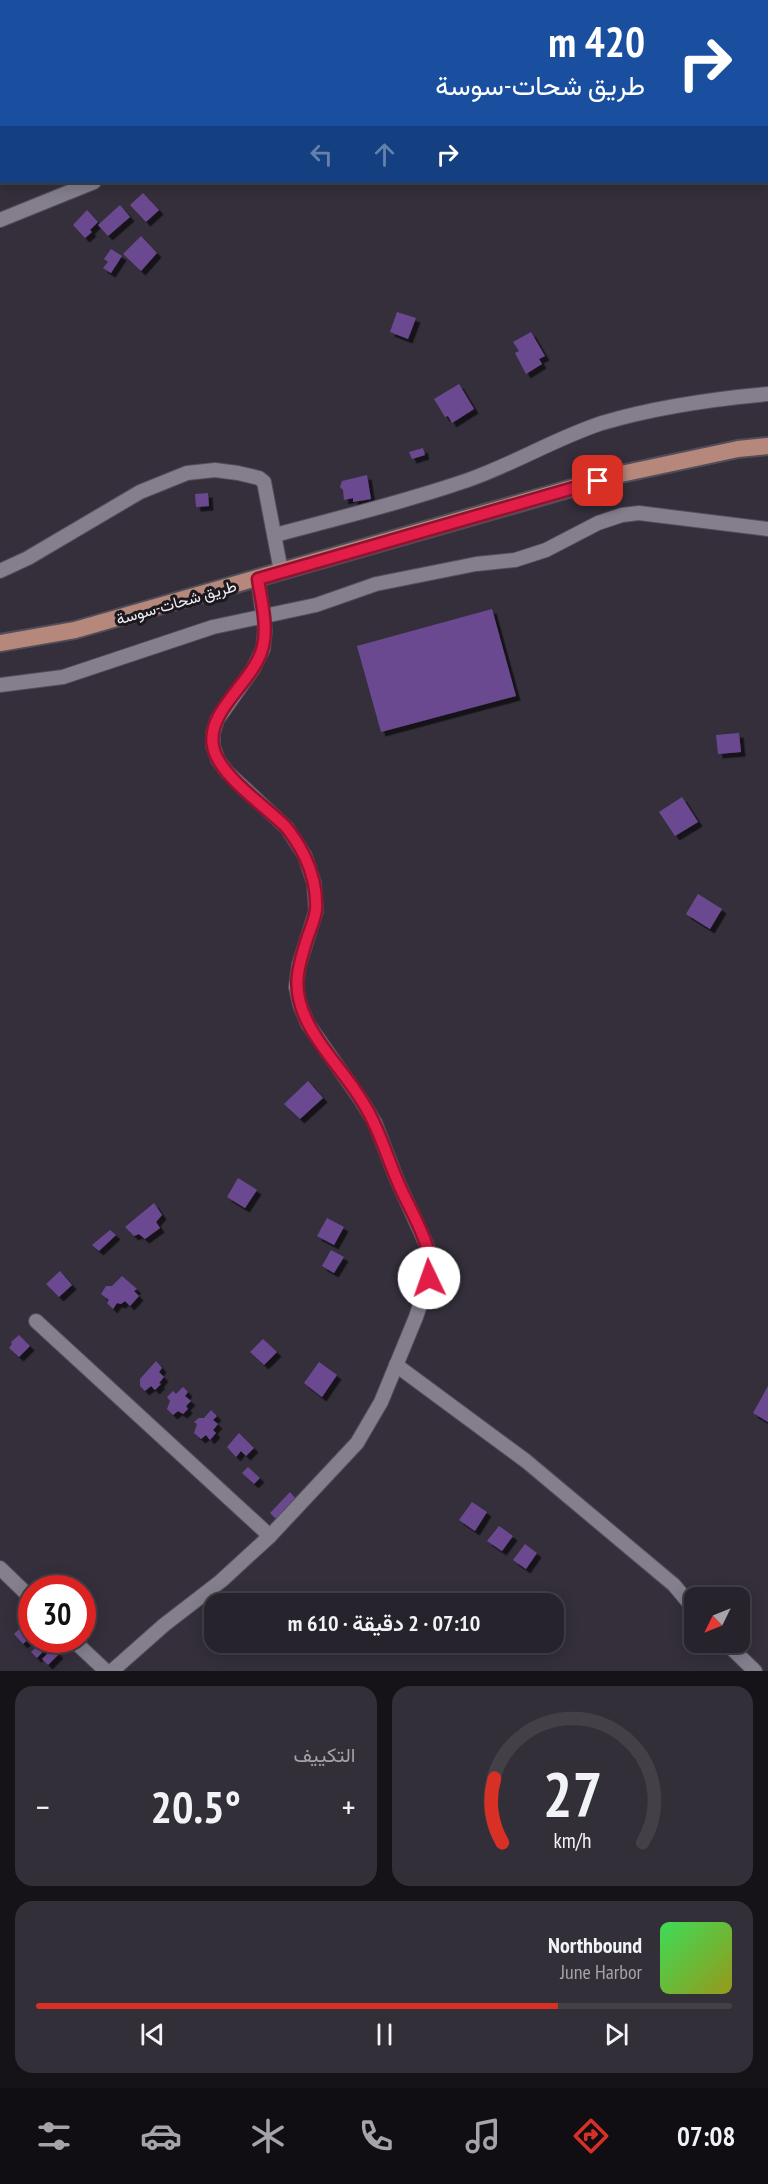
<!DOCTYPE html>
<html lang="ar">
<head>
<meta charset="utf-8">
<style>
	:root { --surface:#27232c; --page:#332f38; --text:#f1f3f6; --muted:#a4a4a9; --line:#434048; --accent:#d93025 }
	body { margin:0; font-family:"PT Sans Narrow",Vazirmatn,sans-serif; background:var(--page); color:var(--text); direction:rtl; height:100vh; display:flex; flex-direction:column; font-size:22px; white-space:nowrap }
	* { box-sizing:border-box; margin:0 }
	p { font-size:20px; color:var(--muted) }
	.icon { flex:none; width:33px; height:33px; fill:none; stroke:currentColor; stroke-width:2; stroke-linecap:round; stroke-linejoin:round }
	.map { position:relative; height:1671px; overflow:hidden; direction:ltr }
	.details { display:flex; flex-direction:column; gap:15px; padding:15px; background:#151318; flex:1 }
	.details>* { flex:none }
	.guide { position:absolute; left:0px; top:0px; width:768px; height:183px; box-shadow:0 3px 15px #0003,0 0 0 2px var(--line); direction:rtl; background:#1a4fa0; color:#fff; overflow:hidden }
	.needle { width:39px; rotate:227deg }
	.controls { position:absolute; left:684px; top:1587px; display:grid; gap:12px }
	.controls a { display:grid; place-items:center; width:66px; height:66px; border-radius:12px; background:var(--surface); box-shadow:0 3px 15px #0003,0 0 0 2px var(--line); font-size:30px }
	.speed { position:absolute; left:18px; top:1575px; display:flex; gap:12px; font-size:30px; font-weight:700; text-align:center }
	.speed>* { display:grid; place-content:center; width:78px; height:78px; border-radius:50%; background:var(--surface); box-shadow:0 3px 15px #0003,0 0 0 2px var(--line); line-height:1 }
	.speed .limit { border:9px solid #d22; background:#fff; color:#111 }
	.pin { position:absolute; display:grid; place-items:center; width:51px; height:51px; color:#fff; margin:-26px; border-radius:12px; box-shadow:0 3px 9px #0006 }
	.me { position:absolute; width:66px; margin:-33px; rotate:357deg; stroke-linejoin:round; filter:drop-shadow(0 0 4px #0008) }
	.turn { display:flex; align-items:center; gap:21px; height:126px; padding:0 24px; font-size:27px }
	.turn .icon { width:78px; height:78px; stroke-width:2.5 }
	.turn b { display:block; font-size:42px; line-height:51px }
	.lanes { display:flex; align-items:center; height:57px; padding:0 24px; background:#0003; justify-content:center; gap:30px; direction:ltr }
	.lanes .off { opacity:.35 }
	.big { font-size:45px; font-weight:600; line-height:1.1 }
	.details .card { flex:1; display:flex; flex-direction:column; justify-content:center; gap:9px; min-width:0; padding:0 21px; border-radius:18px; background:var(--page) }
	.details .dial { align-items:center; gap:0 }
	.dial svg { height:156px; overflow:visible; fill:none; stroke:var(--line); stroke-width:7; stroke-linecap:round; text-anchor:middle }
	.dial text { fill:var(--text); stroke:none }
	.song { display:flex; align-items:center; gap:18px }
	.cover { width:72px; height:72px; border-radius:9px; background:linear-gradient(135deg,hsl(130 70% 55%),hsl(60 70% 35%)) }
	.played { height:6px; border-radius:3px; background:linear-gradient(90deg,var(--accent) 75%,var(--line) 75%) }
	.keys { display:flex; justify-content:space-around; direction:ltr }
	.heat { display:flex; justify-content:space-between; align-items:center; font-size:33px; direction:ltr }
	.details .tiles { flex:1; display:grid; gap:15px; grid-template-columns:1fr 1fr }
	.card:last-child { grid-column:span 2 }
	.trip { position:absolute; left:204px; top:1593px; width:360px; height:60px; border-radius:18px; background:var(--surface); box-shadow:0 3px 15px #0003,0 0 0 2px var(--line); font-weight:600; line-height:60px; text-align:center; direction:rtl }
	.menu { display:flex; height:96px; justify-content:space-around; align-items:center; background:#100e12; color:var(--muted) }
	.menu .icon { width:42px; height:42px }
	.menu .current { color:var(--accent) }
	.menu b { font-size:27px; color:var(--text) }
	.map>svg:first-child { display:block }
	.building { fill:#6b4a90; filter:url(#shadow) }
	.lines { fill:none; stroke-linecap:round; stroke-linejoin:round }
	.minor-casing { stroke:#524e59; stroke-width:16 }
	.primary-casing { stroke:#524e59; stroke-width:20 }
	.minor { stroke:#847e8d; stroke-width:14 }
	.primary { stroke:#b6887b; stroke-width:16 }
	.route-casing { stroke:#92132f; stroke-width:15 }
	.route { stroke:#e11d48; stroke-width:10 }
	.labels { text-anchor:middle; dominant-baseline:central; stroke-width:6; stroke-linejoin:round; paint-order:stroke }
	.street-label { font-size:16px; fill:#efecf4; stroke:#1b191e }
</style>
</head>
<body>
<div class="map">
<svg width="768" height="1671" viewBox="0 0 768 1671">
	<defs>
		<filter id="shadow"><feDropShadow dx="4.5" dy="4.5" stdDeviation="0" flood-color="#0009"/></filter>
	</defs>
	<rect width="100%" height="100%" fill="#342f3b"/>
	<!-- building -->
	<g class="building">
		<polygon points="143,193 159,210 146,222 130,205"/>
		<polygon points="120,205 130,217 108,236 98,225"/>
		<polygon points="87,210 98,222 90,230 92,232 85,238 73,225"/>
		<polygon points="141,236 157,253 141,271 123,254"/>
		<polygon points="111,249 122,256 111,273 103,268 108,262 104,259"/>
		<polygon points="397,312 416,318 408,339 390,332"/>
		<polygon points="531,332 545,356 539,359 542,364 526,374 515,353 519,351 513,342"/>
		<polygon points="459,384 474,409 452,423 448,416 445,417 434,399"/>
		<polygon points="423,448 425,455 412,459 409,452"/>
		<polygon points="367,475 371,499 353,502 353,498 344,500 343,490 340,487 342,481"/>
		<polygon points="208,493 209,506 196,507 195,494"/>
		<polygon points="492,609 516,696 381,732 357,646"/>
		<polygon points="739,733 741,752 718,754 716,735"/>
		<polygon points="682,797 698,822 675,836 659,812"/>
		<polygon points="698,894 722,909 710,929 686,914"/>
		<polygon points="308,1081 323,1098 300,1119 284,1104"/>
		<polygon points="238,1178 257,1190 245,1208 227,1197"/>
		<polygon points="154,1203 162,1215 156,1222 160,1228 145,1239 139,1234 134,1236 125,1227"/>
		<polygon points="327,1218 344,1227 334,1245 317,1236"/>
		<polygon points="110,1230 116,1235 99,1251 92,1245"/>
		<polygon points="331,1250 344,1257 334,1273 322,1266"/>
		<polygon points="60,1271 72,1285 59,1297 46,1284"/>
		<polygon points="122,1276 137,1289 134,1291 139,1296 130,1306 125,1301 121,1304 117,1303 113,1309 107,1303 109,1300 101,1294 106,1286 112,1286"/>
		<polygon points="19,1335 30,1346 19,1357 9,1348 12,1344 11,1342"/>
		<polygon points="263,1339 277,1352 264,1365 250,1352"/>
		<polygon points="156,1361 162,1368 159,1372 164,1377 159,1383 161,1384 155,1390 151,1386 145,1391 140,1386 140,1379"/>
		<polygon points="319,1362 337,1375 322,1397 304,1383"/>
		<polygon points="768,1386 768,1422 753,1413"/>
		<polygon points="183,1387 188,1392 185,1396 191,1401 186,1406 188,1409 183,1414 178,1411 173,1415 167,1409 170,1401 167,1397 173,1391 176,1394"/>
		<polygon points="211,1410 217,1416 213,1420 218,1424 213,1430 216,1433 210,1440 206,1435 201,1439 194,1433 197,1424 194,1422 199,1418 204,1418"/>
		<polygon points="239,1433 254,1448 246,1456 241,1451 236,1457 227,1447"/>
		<polygon points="248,1467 260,1478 254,1484 242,1473"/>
		<polygon points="290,1492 296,1499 276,1519 270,1513"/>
		<polygon points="472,1502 487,1512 475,1531 459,1520"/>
		<polygon points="499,1526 513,1536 502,1551 487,1541"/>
		<polygon points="525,1544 537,1553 526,1569 513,1560"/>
		<polygon points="32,1617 32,1636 23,1644 14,1634"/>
		<polygon points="44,1640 49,1645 37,1658 31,1652"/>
		<polygon points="53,1648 59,1654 48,1665 42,1659"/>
	</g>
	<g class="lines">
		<defs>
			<g id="minor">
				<polyline points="192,0 193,2"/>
				<polyline points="0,220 94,182"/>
				<path d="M275,535C339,518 404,502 468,480C514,464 556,438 602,423C656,407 712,399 768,394"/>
				<polyline points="0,571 28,558 140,492 187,473 215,470 238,473 259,478 264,482 281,571"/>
				<polyline points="0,685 63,677 213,627 316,605 376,584 476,564 515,560 546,550 598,523 622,515 639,513 768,529"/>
				<polyline points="36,1321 270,1536"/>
				<polyline points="396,1365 526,1461 674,1585 694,1609"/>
				<polyline points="0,1568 32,1599"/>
				<polyline points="73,1640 106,1671"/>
				<polyline points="725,1642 755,1671"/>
				<polyline points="112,1671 164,1625 221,1581 270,1536 357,1443 381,1402 416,1317 429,1278 430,1263 427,1246 397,1180 375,1123 361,1100 308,1024 300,1005 296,987 299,965 316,911 314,883 305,856 287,828 227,772 218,760 213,746 213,733 217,720 253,669 263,649 265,630 258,579"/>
			</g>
			<polyline id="primary" points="0,643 75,630 621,474 738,449 768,446"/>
		</defs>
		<!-- minor casing -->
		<use href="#minor" class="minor-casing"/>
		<!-- primary casing -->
		<use href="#primary" class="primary-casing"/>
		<!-- minor -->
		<use href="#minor" class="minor"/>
		<!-- primary -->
		<use href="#primary" class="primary"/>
	</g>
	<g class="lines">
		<defs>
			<path id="route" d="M429,1278C430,1267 430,1257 427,1247C420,1224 406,1202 397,1180C386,1154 378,1126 362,1101C346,1074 322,1051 308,1023C291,990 297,969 308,936C311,928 315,918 316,910C317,892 312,872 305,857C300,847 292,834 285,826C264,805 218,775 213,746C206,710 256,680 263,646C268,625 261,600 258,579L598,481"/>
		</defs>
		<!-- route casing -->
		<use href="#route" class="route-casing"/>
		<!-- route -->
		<use href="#route" class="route"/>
	</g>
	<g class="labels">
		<!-- street labels -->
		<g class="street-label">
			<text transform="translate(176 602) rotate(-16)">طريق شحات-سوسة</text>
		</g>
	</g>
</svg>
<div class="controls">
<a><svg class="needle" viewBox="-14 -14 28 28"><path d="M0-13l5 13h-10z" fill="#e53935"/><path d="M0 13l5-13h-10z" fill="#a4a4a9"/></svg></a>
</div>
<div class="speed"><div class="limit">30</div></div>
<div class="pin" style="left:598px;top:481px;background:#d93025"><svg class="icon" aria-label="arrive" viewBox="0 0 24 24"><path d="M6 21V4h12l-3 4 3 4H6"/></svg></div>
<svg class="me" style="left:429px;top:1278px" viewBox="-20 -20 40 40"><circle r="19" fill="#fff"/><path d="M0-13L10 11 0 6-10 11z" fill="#e11d48"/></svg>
<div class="trip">07:10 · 2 دقيقة · 610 m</div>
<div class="guide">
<div class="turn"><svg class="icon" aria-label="right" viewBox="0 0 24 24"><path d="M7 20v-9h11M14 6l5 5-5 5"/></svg><div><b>420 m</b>طريق شحات-سوسة</div></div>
<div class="lanes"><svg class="icon off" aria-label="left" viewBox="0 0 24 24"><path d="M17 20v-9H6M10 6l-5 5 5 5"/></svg><svg class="icon off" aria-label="ahead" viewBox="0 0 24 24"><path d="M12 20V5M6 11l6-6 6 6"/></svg><svg class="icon" aria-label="right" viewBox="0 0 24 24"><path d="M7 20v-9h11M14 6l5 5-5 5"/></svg></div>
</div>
</div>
<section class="details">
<div class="tiles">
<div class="card dial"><svg viewBox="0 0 100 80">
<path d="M14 69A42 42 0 1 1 86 69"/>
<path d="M14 69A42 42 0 0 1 10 36" stroke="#d93025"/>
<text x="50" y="56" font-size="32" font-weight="700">27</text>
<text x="50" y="72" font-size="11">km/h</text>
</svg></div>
<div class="card"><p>التكييف</p>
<div class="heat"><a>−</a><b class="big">20.5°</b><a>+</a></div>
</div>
<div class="card">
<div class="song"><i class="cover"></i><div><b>Northbound</b><p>June Harbor</p></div></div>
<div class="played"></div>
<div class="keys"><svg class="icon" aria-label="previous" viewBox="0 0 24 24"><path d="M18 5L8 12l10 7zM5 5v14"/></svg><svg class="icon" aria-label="pause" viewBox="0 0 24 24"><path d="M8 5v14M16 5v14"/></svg><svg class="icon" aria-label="next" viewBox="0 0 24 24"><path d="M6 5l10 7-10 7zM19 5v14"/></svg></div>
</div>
</div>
</section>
<nav class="menu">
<b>07:08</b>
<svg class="icon current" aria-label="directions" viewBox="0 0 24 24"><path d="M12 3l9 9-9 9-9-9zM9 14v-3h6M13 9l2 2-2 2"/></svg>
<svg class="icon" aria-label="music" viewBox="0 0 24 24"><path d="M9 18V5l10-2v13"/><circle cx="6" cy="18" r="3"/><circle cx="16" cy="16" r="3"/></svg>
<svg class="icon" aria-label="phone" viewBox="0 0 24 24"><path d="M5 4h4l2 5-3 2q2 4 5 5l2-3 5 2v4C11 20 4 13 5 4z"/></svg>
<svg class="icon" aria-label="climate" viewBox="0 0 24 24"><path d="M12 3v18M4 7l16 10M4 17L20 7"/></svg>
<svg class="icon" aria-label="car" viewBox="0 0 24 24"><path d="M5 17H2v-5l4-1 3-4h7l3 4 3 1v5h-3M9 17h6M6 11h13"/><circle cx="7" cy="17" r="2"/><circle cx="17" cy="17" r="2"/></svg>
<svg class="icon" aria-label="filters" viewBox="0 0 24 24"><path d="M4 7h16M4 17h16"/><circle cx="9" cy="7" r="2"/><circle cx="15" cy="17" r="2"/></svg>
</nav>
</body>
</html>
